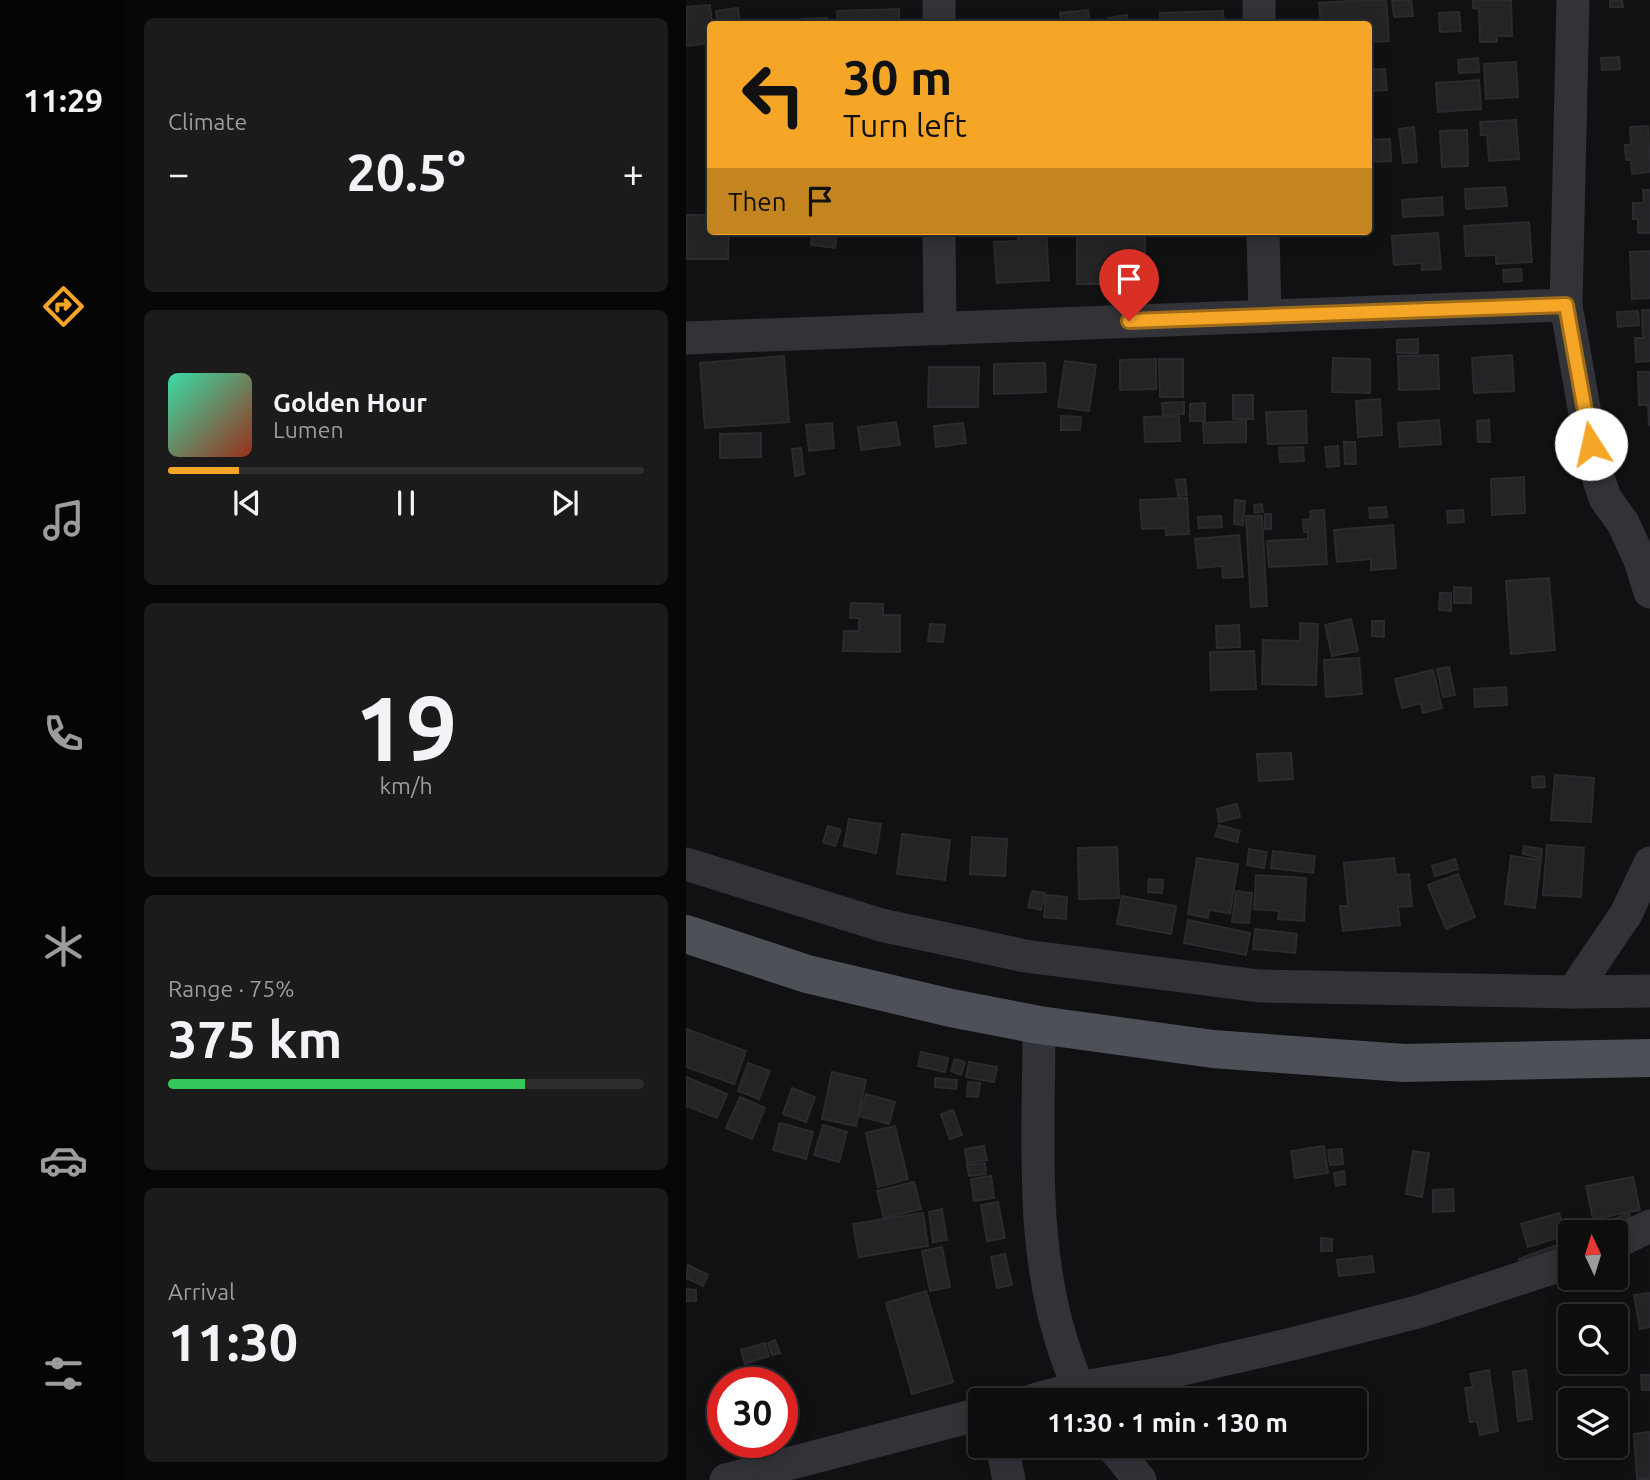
<!DOCTYPE html>
<html lang="en">
<head>
<meta charset="utf-8">
<style>
	:root { --surface:#0d0d0e; --page:#1b1b1c; --text:#f1f3f6; --muted:#9a9c9e; --line:#2d2d2e; --accent:#f5a627 }
	body { margin:0; font-family:Ubuntu,sans-serif; background:var(--page); color:var(--text); height:100vh; display:flex; flex-direction:column; font-size:26px; white-space:nowrap }
	* { box-sizing:border-box; margin:0 }
	p { font-size:23px; color:var(--muted) }
	.icon { flex:none; width:38px; height:38px; fill:none; stroke:currentColor; stroke-width:2; stroke-linecap:round; stroke-linejoin:round }
	.map { position:relative; flex:1; overflow:hidden }
	.details { display:flex; flex-direction:column; gap:18px; padding:18px; background:#070708; width:560px }
	.details>* { flex:none }
	.banner { position:absolute; left:21px; top:21px; width:665px; height:214px; border-radius:7px; box-shadow:0 4px 18px #0003,0 0 0 2px var(--line); background:#f5a627; color:#111; overflow:hidden }
	.needle { width:46px; rotate:356deg }
	.tools { position:absolute; left:872px; top:1220px; display:grid; gap:14px }
	.tools a { display:grid; place-items:center; width:70px; height:70px; border-radius:7px; background:var(--surface); box-shadow:0 4px 18px #0003,0 0 0 2px var(--line); font-size:35px }
	.speed { position:absolute; left:21px; top:1367px; display:flex; gap:14px; font-size:35px; font-weight:700; text-align:center }
	.speed>* { display:grid; place-content:center; width:91px; height:91px; border-radius:50%; background:var(--surface); box-shadow:0 4px 18px #0003,0 0 0 2px var(--line); line-height:1 }
	.speed .limit { border:10px solid #d22; background:#fff; color:#111 }
	.pin { position:absolute; display:grid; place-items:center; width:60px; height:60px; color:#fff; margin:-72px -30px; border-radius:50% 50% 50% 0; rotate:-45deg; box-shadow:0 0 7px #0007 }
	.pin .icon { rotate:45deg }
	.me { position:absolute; width:77px; margin:-38px; rotate:350deg; stroke-linejoin:round; filter:drop-shadow(0 0 5px #0008) }
	.turn { display:flex; align-items:center; gap:24px; height:147px; padding:0 21px; font-size:32px }
	.turn .icon { width:91px; height:91px; stroke-width:2.5 }
	.turn b { display:block; font-size:49px; line-height:60px }
	.then { display:flex; align-items:center; height:66px; padding:0 21px; background:#0003; gap:14px; font-size:26px }
	.big { font-size:52px; font-weight:600; line-height:1.1 }
	.details .tile { flex:1; display:flex; flex-direction:column; justify-content:center; gap:10px; min-width:0; padding:0 24px; border-radius:10px; background:var(--page) }
	.details .dial { align-items:center; gap:0 }
	.dial b { font-size:91px; line-height:1 }
	.song { display:flex; align-items:center; gap:21px }
	.cover { width:84px; height:84px; border-radius:10px; background:linear-gradient(135deg,hsl(160 70% 55%),hsl(10 70% 35%)) }
	.played { height:7px; border-radius:4px; background:linear-gradient(90deg,var(--accent) 15%,var(--line) 15%) }
	.keys { display:flex; justify-content:space-around; direction:ltr }
	.heat { display:flex; justify-content:space-between; align-items:center; font-size:38px; direction:ltr }
	.charge { height:10px; border-radius:5px; background:linear-gradient(90deg,#34c759 75%,var(--line) 0) }
	.trip { position:absolute; left:282px; top:1388px; width:399px; height:70px; border-radius:7px; background:var(--surface); box-shadow:0 4px 18px #0003,0 0 0 2px var(--line); font-weight:600; line-height:70px; text-align:center }
	main { display:flex; flex:1; min-height:0 }
	.tabs { display:flex; flex-direction:column; width:126px; justify-content:space-around; align-items:center; background:#050506; color:var(--muted) }
	.tabs .icon { width:49px; height:49px }
	.tabs .active { color:var(--accent) }
	.tabs b { font-size:32px; color:var(--text) }
	.map>svg:first-child { display:block }
	.building { fill:#242427; stroke:#2b2b2f; stroke-width:2 }
	.lines { fill:none; stroke-linecap:round; stroke-linejoin:round }
	.minor { stroke:#323338; stroke-width:33 }
	.major { stroke:#4e5057; stroke-width:38 }
	.route-casing { stroke:#9f6c19; stroke-width:18 }
	.route { stroke:#f5a627; stroke-width:12 }
</style>
</head>
<body>
<main>
<nav class="tabs">
<b>11:29</b>
<svg class="icon active" aria-label="directions" viewBox="0 0 24 24"><path d="M12 3l9 9-9 9-9-9zM9 14v-3h6M13 9l2 2-2 2"/></svg>
<svg class="icon" aria-label="music" viewBox="0 0 24 24"><path d="M9 18V5l10-2v13"/><circle cx="6" cy="18" r="3"/><circle cx="16" cy="16" r="3"/></svg>
<svg class="icon" aria-label="phone" viewBox="0 0 24 24"><path d="M5 4h4l2 5-3 2q2 4 5 5l2-3 5 2v4C11 20 4 13 5 4z"/></svg>
<svg class="icon" aria-label="climate" viewBox="0 0 24 24"><path d="M12 3v18M4 7l16 10M4 17L20 7"/></svg>
<svg class="icon" aria-label="car" viewBox="0 0 24 24"><path d="M5 17H2v-5l4-1 3-4h7l3 4 3 1v5h-3M9 17h6M6 11h13"/><circle cx="7" cy="17" r="2"/><circle cx="17" cy="17" r="2"/></svg>
<svg class="icon" aria-label="filters" viewBox="0 0 24 24"><path d="M4 7h16M4 17h16"/><circle cx="9" cy="7" r="2"/><circle cx="15" cy="17" r="2"/></svg>
</nav>
<section class="details">
<div class="tile"><p>Climate</p>
<div class="heat"><a>−</a><b class="big">20.5°</b><a>+</a></div>
</div>
<div class="tile">
<div class="song"><i class="cover"></i><div><b>Golden Hour</b><p>Lumen</p></div></div>
<div class="played"></div>
<div class="keys"><svg class="icon" aria-label="previous" viewBox="0 0 24 24"><path d="M18 5L8 12l10 7zM5 5v14"/></svg><svg class="icon" aria-label="pause" viewBox="0 0 24 24"><path d="M8 5v14M16 5v14"/></svg><svg class="icon" aria-label="next" viewBox="0 0 24 24"><path d="M6 5l10 7-10 7zM19 5v14"/></svg></div>
</div>
<div class="tile dial"><b>19</b><p>km/h</p></div>
<div class="tile"><p>Range · 75%</p><b class="big">375 km</b><div class="charge"></div></div>
<div class="tile"><p>Arrival</p><b class="big">11:30</b></div>
</section>
<div class="map">
<svg width="964" height="1480" viewBox="0 0 964 1480">
	<rect width="100%" height="100%" fill="#111113"/>
	<!-- building -->
	<g class="building">
		<polygon points="677,0 700,0 703,41 682,42 682,24 635,24 633,3"/>
		<polygon points="706,0 725,0 727,16 708,17"/>
		<polygon points="787,0 825,0 826,36 811,36 811,42 794,42 793,9 787,8"/>
		<polygon points="924,0 936,0 937,7 924,7"/>
		<polygon points="24,5 26,24 24,24 24,43 0,46 0,7"/>
		<polygon points="52,8 54,24 32,24 30,11"/>
		<polygon points="213,9 213,24 152,24 151,11"/>
		<polygon points="402,10 404,24 376,24 374,13"/>
		<polygon points="537,11 538,24 474,24 474,13"/>
		<polygon points="773,12 775,31 754,32 753,13"/>
		<polygon points="441,15 442,24 423,24 422,18"/>
		<polygon points="141,18 141,24 117,24 116,19"/>
		<polygon points="933,57 934,69 916,70 915,58"/>
		<polygon points="792,58 793,72 773,73 772,60"/>
		<polygon points="830,62 832,97 800,99 798,64"/>
		<polygon points="699,69 701,90 686,91 684,70"/>
		<polygon points="793,80 795,109 752,112 750,83"/>
		<polygon points="830,120 833,159 803,161 801,135 795,135 794,122"/>
		<polygon points="962,126 964,172 946,174 945,160 940,160 939,145 945,145 944,127"/>
		<polygon points="728,127 731,162 717,163 713,129"/>
		<polygon points="781,130 782,166 756,167 754,131"/>
		<polygon points="704,139 705,161 682,162 682,140"/>
		<polygon points="819,187 821,206 780,209 779,189"/>
		<polygon points="957,190 964,190 964,233 952,233 952,219 947,219 947,203 958,203"/>
		<polygon points="756,197 757,215 717,217 716,200"/>
		<polygon points="0,215 24,215 24,231 43,231 42,259 0,259"/>
		<polygon points="843,222 846,262 810,264 810,255 780,256 778,226"/>
		<polygon points="127,231 151,231 149,248 125,245"/>
		<polygon points="331,231 360,231 363,280 311,283 308,242 332,241"/>
		<rect x="391" y="231" width="68" height="53"/>
		<polygon points="752,233 755,269 736,270 736,263 708,265 706,236"/>
		<polygon points="964,251 964,298 946,299 944,252"/>
		<polygon points="835,269 836,281 818,282 817,270"/>
		<polygon points="956,310 964,310 964,361 950,362 949,338 957,338"/>
		<polygon points="952,311 953,325 932,327 931,312"/>
		<polygon points="732,339 732,353 711,353 711,340"/>
		<polygon points="752,355 753,389 713,390 712,356"/>
		<polygon points="826,355 828,391 788,393 786,358"/>
		<polygon points="98,356 103,422 19,428 14,363"/>
		<polygon points="647,358 684,359 684,393 646,392"/>
		<polygon points="470,359 470,389 434,390 434,360"/>
		<polygon points="473,359 497,359 497,397 474,397"/>
		<polygon points="379,361 410,365 403,411 372,407"/>
		<polygon points="359,363 360,392 308,394 308,364"/>
		<polygon points="243,367 293,367 292,407 242,407"/>
		<polygon points="952,372 964,372 964,425 963,425 962,405 953,405"/>
		<rect x="547" y="395" width="20" height="24"/>
		<polygon points="694,399 696,435 672,437 670,401"/>
		<polygon points="498,402 498,414 477,415 476,403"/>
		<polygon points="519,403 519,421 504,421 504,404"/>
		<polygon points="620,411 621,443 582,444 580,412"/>
		<polygon points="375,416 395,417 394,430 375,430"/>
		<polygon points="493,416 494,441 459,442 458,417"/>
		<polygon points="753,420 755,444 714,447 712,423"/>
		<polygon points="803,420 804,442 792,442 791,421"/>
		<polygon points="560,421 560,442 518,443 517,423"/>
		<polygon points="210,422 214,445 175,450 172,427"/>
		<polygon points="146,423 148,448 123,451 120,425"/>
		<polygon points="277,423 280,443 250,447 248,426"/>
		<polygon points="75,433 75,457 34,458 34,434"/>
		<polygon points="658,442 669,442 670,464 659,464"/>
		<polygon points="652,446 653,466 641,467 639,447"/>
		<polygon points="617,447 618,461 594,462 593,448"/>
		<polygon points="115,448 118,474 109,476 106,449"/>
		<polygon points="838,477 839,513 806,515 805,479"/>
		<polygon points="499,479 501,495 492,496 490,480"/>
		<polygon points="501,498 503,534 480,535 480,528 456,529 454,500"/>
		<polygon points="549,500 559,501 557,525 548,524"/>
		<polygon points="576,504 577,512 569,513 568,505"/>
		<polygon points="700,507 701,517 684,518 683,508"/>
		<polygon points="638,510 641,564 583,567 581,541 622,539 622,532 618,532 617,520 625,519 624,511"/>
		<polygon points="777,510 778,522 762,523 761,511"/>
		<rect x="579" y="514" width="6" height="15"/>
		<polygon points="535,516 536,527 513,528 512,517"/>
		<polygon points="560,516 576,516 581,606 565,607"/>
		<polygon points="707,525 710,568 685,570 685,559 651,562 648,530"/>
		<polygon points="553,535 557,577 537,578 536,566 512,568 509,539"/>
		<polygon points="863,578 869,650 825,654 820,581"/>
		<polygon points="768,587 785,588 785,603 768,603"/>
		<polygon points="754,593 765,593 765,611 753,610"/>
		<polygon points="165,603 197,604 197,615 214,615 214,652 157,651 158,631 173,631 173,618 164,618"/>
		<polygon points="665,619 672,651 646,656 639,625"/>
		<polygon points="686,621 698,621 698,637 686,636"/>
		<polygon points="614,623 632,624 630,685 576,684 577,640 614,641"/>
		<polygon points="244,624 259,625 257,642 242,641"/>
		<polygon points="553,625 554,647 531,648 530,626"/>
		<polygon points="568,651 570,689 525,690 524,652"/>
		<polygon points="673,658 676,694 640,697 638,660"/>
		<polygon points="763,667 769,695 757,697 751,669"/>
		<polygon points="747,670 756,708 737,713 735,703 716,708 709,679"/>
		<polygon points="820,687 821,705 789,707 788,689"/>
		<polygon points="605,753 607,779 573,781 571,754"/>
		<polygon points="869,775 908,778 905,822 865,820"/>
		<polygon points="858,776 859,787 847,788 846,777"/>
		<polygon points="551,804 554,817 533,822 531,809"/>
		<polygon points="163,819 195,824 190,853 158,846"/>
		<polygon points="533,825 554,831 551,842 529,836"/>
		<polygon points="142,826 155,830 149,846 137,842"/>
		<polygon points="216,834 264,840 259,880 211,874"/>
		<polygon points="286,837 321,839 319,876 284,874"/>
		<polygon points="861,845 898,848 895,897 857,895"/>
		<polygon points="838,846 856,849 855,858 837,854"/>
		<polygon points="431,847 433,898 393,899 392,848"/>
		<polygon points="563,849 581,852 578,868 561,865"/>
		<polygon points="587,851 629,856 627,873 585,868"/>
		<polygon points="825,856 855,860 849,908 819,904"/>
		<polygon points="511,858 552,864 544,913 523,910 522,918 502,914"/>
		<polygon points="708,858 710,875 723,874 726,906 712,907 714,925 657,931 654,906 662,906 658,863"/>
		<polygon points="769,859 772,869 749,876 746,866"/>
		<polygon points="772,874 789,917 760,929 742,885"/>
		<polygon points="570,875 620,878 618,921 592,919 593,911 568,909"/>
		<polygon points="463,879 477,880 476,893 462,892"/>
		<polygon points="346,891 359,893 355,910 342,907"/>
		<polygon points="550,891 566,893 563,923 546,922"/>
		<polygon points="360,895 381,897 380,919 358,917"/>
		<polygon points="436,896 490,906 485,934 431,924"/>
		<polygon points="502,920 564,933 560,955 498,943"/>
		<polygon points="569,929 611,934 609,953 567,949"/>
		<polygon points="0,1029 60,1051 48,1084 0,1067"/>
		<polygon points="235,1052 262,1058 259,1072 232,1066"/>
		<polygon points="269,1059 279,1062 275,1075 265,1071"/>
		<polygon points="283,1062 311,1067 308,1082 280,1077"/>
		<polygon points="62,1063 84,1071 73,1099 52,1091"/>
		<polygon points="146,1072 180,1080 170,1126 136,1119"/>
		<polygon points="0,1077 41,1094 31,1118 0,1106"/>
		<polygon points="249,1078 271,1080 270,1089 249,1087"/>
		<polygon points="282,1082 294,1083 292,1097 281,1096"/>
		<polygon points="106,1088 129,1097 120,1122 97,1114"/>
		<polygon points="180,1094 209,1102 203,1124 173,1116"/>
		<polygon points="54,1097 79,1108 66,1139 40,1128"/>
		<polygon points="267,1110 276,1135 264,1139 255,1114"/>
		<polygon points="94,1123 127,1132 120,1159 87,1150"/>
		<polygon points="137,1125 161,1132 153,1162 128,1155"/>
		<polygon points="209,1126 222,1179 192,1187 180,1133"/>
		<polygon points="298,1146 301,1160 281,1163 279,1149"/>
		<polygon points="638,1146 642,1173 609,1178 605,1151"/>
		<polygon points="656,1149 657,1164 644,1165 642,1150"/>
		<polygon points="727,1151 743,1153 736,1197 720,1194"/>
		<polygon points="299,1163 300,1174 283,1176 281,1165"/>
		<polygon points="658,1171 659,1184 650,1186 648,1173"/>
		<polygon points="305,1176 308,1198 288,1201 285,1179"/>
		<polygon points="947,1177 954,1210 907,1219 900,1186"/>
		<polygon points="228,1182 235,1209 198,1218 191,1191"/>
		<polygon points="767,1189 768,1211 747,1212 747,1190"/>
		<polygon points="312,1202 319,1238 301,1241 295,1205"/>
		<polygon points="256,1209 261,1240 247,1242 243,1212"/>
		<polygon points="237,1213 242,1246 173,1257 167,1224"/>
		<polygon points="873,1213 880,1235 842,1247 835,1224"/>
		<polygon points="943,1213 947,1225 929,1232 895,1232"/>
		<polygon points="635,1238 646,1239 646,1251 635,1251"/>
		<polygon points="879,1242 883,1252 836,1268 833,1259"/>
		<polygon points="256,1247 264,1287 244,1291 236,1251"/>
		<polygon points="319,1254 326,1285 311,1288 305,1257"/>
		<polygon points="686,1256 688,1272 653,1276 651,1260"/>
		<polygon points="2,1265 22,1275 17,1286 0,1278"/>
		<polygon points="0,1289 10,1290 10,1301 0,1301"/>
		<polygon points="240,1291 267,1382 226,1394 200,1303"/>
		<polygon points="964,1293 964,1327 954,1329 948,1295"/>
		<polygon points="89,1340 94,1353 86,1355 82,1343"/>
		<polygon points="79,1343 83,1356 59,1364 55,1350"/>
		<polygon points="803,1370 812,1431 794,1435 791,1421 784,1422 779,1388 787,1387 784,1374"/>
		<polygon points="840,1370 846,1419 832,1421 827,1372"/>
		<polygon points="955,1375 964,1375 964,1390 956,1390"/>
		<polygon points="964,1432 964,1479 951,1479 948,1434"/>
		<polygon points="582,1446 605,1446 589,1456"/>
	</g>
	<g class="lines">
		<!-- minor -->
		<g class="minor">
			<polyline points="253,0 253,24"/>
			<polyline points="573,0 573,24"/>
			<polyline points="253,231 254,329"/>
			<polyline points="577,231 579,316"/>
			<polyline points="880,305 908,465 919,498 937,523 954,560 964,592"/>
			<polyline points="0,338 880,305 887,0"/>
			<polyline points="0,864 195,925 339,956 573,986 887,992 964,991"/>
			<polyline points="887,992 940,914 964,863"/>
			<path d="M353,1025C353,1135 343,1250 380,1355C386,1371 390,1386 399,1400"/>
			<polyline points="929,1243 964,1226"/>
			<polyline points="348,1400 392,1388 484,1372 606,1344 735,1311 884,1262"/>
			<polyline points="316,1446 323,1480"/>
			<polyline points="426,1446 454,1480"/>
			<polyline points="40,1480 294,1414"/>
		</g>
		<!-- major -->
		<polyline class="major" points="0,934 121,974 265,1008 353,1025 527,1049 718,1063 964,1058"/>
	</g>
	<g class="lines">
		<defs>
			<polyline id="route" points="443,321 880,305 905,444"/>
		</defs>
		<!-- route casing -->
		<use href="#route" class="route-casing"/>
		<!-- route -->
		<use href="#route" class="route"/>
	</g>
</svg>
<div class="tools">
<a><svg class="needle" viewBox="-14 -14 28 28"><path d="M0-13l5 13h-10z" fill="#e53935"/><path d="M0 13l5-13h-10z" fill="#9a9c9e"/></svg></a>
<a><svg class="icon" aria-label="search" viewBox="0 0 24 24"><circle cx="10" cy="10" r="6"/><path d="M15 15l6 6"/></svg></a>
<a><svg class="icon" aria-label="layers" viewBox="0 0 24 24"><path d="M12 4l9 5-9 5-9-5zM3 14l9 5 9-5"/></svg></a>
</div>
<div class="speed"><div class="limit">30</div></div>
<div class="pin" style="left:443px;top:321px;background:#d93025"><svg class="icon" aria-label="arrive" viewBox="0 0 24 24"><path d="M6 21V4h12l-3 4 3 4H6"/></svg></div>
<svg class="me" style="left:905px;top:444px" viewBox="-20 -20 40 40"><circle r="19" fill="#fff"/><path d="M0-13L10 11 0 6-10 11z" fill="#f5a627"/></svg>
<div class="trip">11:30 · 1 min · 130 m</div>
<div class="banner">
<div class="turn"><svg class="icon" aria-label="left" viewBox="0 0 24 24"><path d="M17 20v-9H6M10 6l-5 5 5 5"/></svg><div><b>30 m</b>Turn left</div></div>
<div class="then">Then<svg class="icon" aria-label="arrive" viewBox="0 0 24 24"><path d="M6 21V4h12l-3 4 3 4H6"/></svg></div>
</div>
</div>
</main>
</body>
</html>
